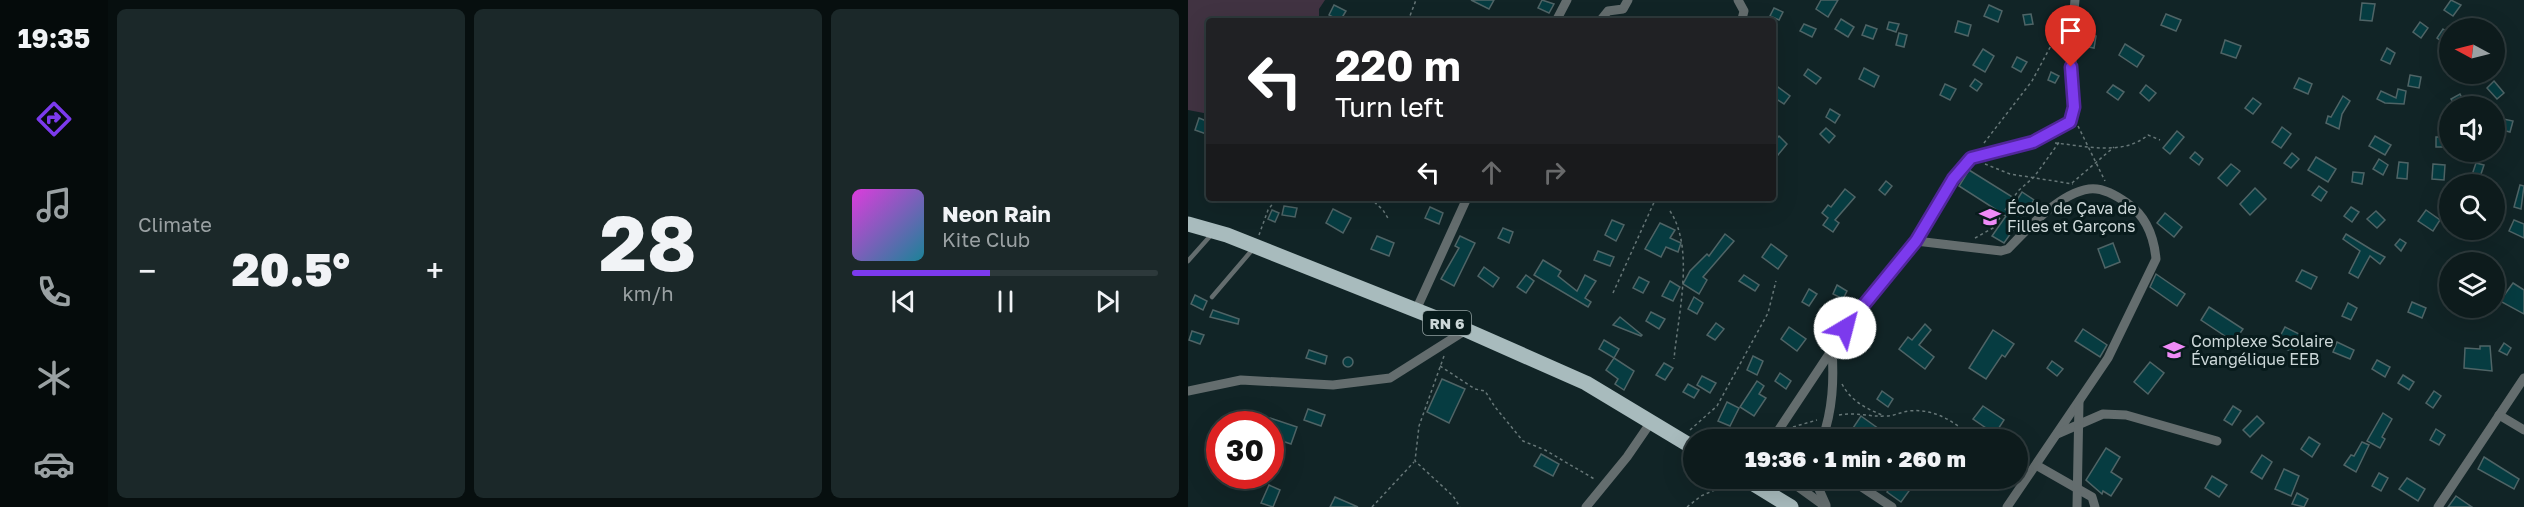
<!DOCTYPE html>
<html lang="en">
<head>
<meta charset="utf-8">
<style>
	:root { --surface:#0d1b1c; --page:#1b2829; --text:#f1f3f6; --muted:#9aa1a3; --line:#2d393b; --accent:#7c3aed }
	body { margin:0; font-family:"Golos Text",sans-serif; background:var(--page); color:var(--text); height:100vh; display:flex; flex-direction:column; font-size:22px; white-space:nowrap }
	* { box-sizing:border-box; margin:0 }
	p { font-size:20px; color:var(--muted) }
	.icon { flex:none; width:33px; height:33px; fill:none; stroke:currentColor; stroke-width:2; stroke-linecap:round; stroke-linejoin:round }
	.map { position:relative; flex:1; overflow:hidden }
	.details { display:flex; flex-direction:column; gap:9px; padding:9px; background:#070f0f; width:1080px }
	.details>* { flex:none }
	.guide { position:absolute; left:18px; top:18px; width:570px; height:183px; border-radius:6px; box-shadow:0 6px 24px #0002,0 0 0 2px var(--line); background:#202124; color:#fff; overflow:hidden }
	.needle { width:39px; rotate:277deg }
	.buttons { position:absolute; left:1251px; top:18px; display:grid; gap:12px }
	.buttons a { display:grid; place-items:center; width:66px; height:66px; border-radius:50%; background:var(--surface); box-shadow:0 6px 24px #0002,0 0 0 2px var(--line); font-size:30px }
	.speed { position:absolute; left:18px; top:411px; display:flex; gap:12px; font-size:30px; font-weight:700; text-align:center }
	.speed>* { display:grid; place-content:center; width:78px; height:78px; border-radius:50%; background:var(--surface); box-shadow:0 6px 24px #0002,0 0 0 2px var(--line); line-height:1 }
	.speed .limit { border:9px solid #d22; background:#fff; color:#111 }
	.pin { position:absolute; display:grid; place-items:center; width:51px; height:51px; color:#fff; margin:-62px -26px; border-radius:50% 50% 50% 0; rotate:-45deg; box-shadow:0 0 6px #0007 }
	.pin .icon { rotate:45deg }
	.me { position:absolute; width:66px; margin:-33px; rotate:37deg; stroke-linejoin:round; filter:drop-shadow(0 0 4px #0008) }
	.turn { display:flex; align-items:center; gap:21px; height:126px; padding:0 30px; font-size:27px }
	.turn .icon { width:78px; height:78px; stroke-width:2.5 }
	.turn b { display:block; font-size:42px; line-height:51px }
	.lanes { display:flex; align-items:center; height:57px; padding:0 30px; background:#0003; justify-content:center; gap:30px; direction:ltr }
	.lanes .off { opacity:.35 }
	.big { font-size:45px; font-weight:800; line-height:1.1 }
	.details .widget { flex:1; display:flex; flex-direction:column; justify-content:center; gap:9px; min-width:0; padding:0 21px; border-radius:9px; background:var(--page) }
	.details .dial { align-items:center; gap:0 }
	.dial b { font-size:78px; line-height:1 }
	.song { display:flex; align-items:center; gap:18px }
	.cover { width:72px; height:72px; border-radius:9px; background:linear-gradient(135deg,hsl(300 70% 55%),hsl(190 70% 35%)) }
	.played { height:6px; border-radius:3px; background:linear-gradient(90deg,var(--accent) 45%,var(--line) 45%) }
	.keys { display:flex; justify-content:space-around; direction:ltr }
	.heat { display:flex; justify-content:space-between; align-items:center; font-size:33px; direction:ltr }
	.details .tiles { flex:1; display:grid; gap:9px; grid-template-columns:repeat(3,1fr) }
	.trip { position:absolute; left:495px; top:429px; width:345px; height:60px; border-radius:30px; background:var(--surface); box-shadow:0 6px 24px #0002,0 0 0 2px var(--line); font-weight:800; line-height:60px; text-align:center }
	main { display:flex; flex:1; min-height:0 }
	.menu { display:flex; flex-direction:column; width:108px; justify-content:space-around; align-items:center; background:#050b0b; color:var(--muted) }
	.menu .icon { width:42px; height:42px }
	.menu .selected { color:var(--accent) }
	.menu b { font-size:27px; color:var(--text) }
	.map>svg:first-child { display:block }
	.green { fill:#413342 }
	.building { fill:#063c41; stroke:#4f6466; stroke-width:1.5 }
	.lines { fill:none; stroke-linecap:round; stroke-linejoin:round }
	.path { stroke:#677778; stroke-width:1.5; stroke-dasharray:3 3; stroke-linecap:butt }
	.lane { stroke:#646d6e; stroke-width:4.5 }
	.street { stroke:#646d6e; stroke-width:9 }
	.primary { stroke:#a8bbbd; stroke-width:15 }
	.route-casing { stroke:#51269a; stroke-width:15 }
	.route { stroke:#7c3aed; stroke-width:10 }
	.labels { text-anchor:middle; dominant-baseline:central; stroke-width:6; stroke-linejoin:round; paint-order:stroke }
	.shield { fill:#081b1c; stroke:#919fa0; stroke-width:1.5 }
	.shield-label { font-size:15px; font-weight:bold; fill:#ccd7d8 }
	.poi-label { font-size:16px; fill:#ccd7d8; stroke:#081b1c; text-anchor:start }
</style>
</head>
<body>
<main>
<nav class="menu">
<b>19:35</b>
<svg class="icon selected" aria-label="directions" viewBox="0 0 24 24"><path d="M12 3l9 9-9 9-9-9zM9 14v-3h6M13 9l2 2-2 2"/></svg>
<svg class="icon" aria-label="music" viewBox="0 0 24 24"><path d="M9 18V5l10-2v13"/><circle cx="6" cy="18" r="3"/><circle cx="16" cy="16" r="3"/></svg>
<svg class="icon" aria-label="phone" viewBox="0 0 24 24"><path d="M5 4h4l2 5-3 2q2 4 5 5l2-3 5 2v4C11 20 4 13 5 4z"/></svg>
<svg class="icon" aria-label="climate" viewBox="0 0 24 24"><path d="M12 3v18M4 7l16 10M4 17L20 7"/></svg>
<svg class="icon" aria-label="car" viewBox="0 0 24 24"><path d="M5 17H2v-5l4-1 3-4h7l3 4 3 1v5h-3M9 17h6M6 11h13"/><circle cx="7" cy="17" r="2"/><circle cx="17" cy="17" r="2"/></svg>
</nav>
<section class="details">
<div class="tiles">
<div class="widget"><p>Climate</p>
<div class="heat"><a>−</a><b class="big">20.5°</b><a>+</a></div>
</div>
<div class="widget dial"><b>28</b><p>km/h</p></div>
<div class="widget">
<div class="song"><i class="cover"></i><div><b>Neon Rain</b><p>Kite Club</p></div></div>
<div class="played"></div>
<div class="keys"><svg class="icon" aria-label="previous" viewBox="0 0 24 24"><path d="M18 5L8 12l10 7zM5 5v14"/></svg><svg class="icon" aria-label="pause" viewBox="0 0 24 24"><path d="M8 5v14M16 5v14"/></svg><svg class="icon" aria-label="next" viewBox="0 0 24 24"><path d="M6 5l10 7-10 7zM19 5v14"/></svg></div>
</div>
</div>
</section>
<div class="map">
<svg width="1336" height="507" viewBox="0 0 1336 507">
	<rect width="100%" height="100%" fill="#112426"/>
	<!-- green -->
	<polygon class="green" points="0,0 137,0 131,9 131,21 21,21 21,114 0,110"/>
	<!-- building -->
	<g class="building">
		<polygon points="283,0 306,0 301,9"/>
		<polygon points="354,0 366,4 361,13 350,8"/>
		<polygon points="633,0 650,0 640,17 628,9"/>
		<polygon points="1263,0 1273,5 1265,16 1256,10"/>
		<polygon points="1174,3 1187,4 1184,21 1172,20"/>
		<polygon points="146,5 158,11 152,21 141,15"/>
		<polygon points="801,5 814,11 810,22 796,16"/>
		<polygon points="586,8 595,12 591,20 582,16"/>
		<polygon points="843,14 845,24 837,25 835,15"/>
		<polygon points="978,14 993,20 988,31 973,25"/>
		<polygon points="653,19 666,27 660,37 647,29"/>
		<polygon points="770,21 783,25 780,36 767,32"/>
		<polygon points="701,22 711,24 708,32 699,29"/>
		<polygon points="1232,22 1240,28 1233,38 1225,32"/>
		<polygon points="616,24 628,29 624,37 612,31"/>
		<polygon points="678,25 689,29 685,39 674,35"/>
		<polygon points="1255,29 1262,34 1262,47 1249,38"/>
		<polygon points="711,33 719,35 716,47 708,45"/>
		<polygon points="894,33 908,36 906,48 891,45"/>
		<polygon points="1037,40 1053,46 1048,58 1033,53"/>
		<polygon points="937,44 956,56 949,67 931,55"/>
		<polygon points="1199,48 1207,53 1202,64 1193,60"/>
		<polygon points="795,49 806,56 797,72 785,65"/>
		<polygon points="829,57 839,62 833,72 824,67"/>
		<polygon points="676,68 691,76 686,87 671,79"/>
		<polygon points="620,69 633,78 628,84 616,75"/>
		<polygon points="863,72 871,76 867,83 860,80"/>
		<polygon points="1222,75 1233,77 1231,88 1220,86"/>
		<polygon points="1111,78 1124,84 1120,94 1106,88"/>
		<polygon points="787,79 794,84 789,91 782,86"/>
		<polygon points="1306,81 1316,93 1309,99 1299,88"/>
		<polygon points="757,84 768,89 762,100 752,95"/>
		<polygon points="925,85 936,92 930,100 919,92"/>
		<polygon points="958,85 968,93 961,101 952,93"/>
		<polygon points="590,87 602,96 596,104 585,97"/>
		<polygon points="1210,89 1218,91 1216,104 1197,103 1189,99 1193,91 1208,98"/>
		<polygon points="1272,94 1278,106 1268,106 1263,99"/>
		<polygon points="1155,96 1162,101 1154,114 1151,129 1138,123 1140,116 1143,117"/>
		<polygon points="1065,98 1073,104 1065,114 1057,108"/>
		<polygon points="642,109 652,115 647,123 638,117"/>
		<polygon points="1306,117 1325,121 1322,132 1306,128"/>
		<polygon points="11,118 21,122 21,135 7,130"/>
		<polygon points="1094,127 1103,134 1093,148 1084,142"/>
		<polygon points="638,128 647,136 641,143 632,134"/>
		<polygon points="989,131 996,137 982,154 975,148"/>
		<polygon points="591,136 599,144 585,161 585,143"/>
		<polygon points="1187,136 1203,145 1197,155 1181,146"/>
		<polygon points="1248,137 1259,137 1258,147 1248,147"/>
		<polygon points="1007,152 1015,159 1011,165 1002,158"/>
		<polygon points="1104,153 1111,159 1103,168 1096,163"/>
		<polygon points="1128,157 1148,169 1140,182 1120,170"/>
		<polygon points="1191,159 1200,165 1195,175 1185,169"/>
		<polygon points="1211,162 1220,163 1219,179 1209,178"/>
		<polygon points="1288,163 1296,165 1292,177 1284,175"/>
		<polygon points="1043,164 1052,171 1039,186 1030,178"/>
		<polygon points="1245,164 1257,165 1256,180 1244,179"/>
		<polygon points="781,170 829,200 834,192 846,200 816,243 804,236 818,216 771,186"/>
		<polygon points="1165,172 1176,173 1174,184 1164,182"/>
		<polygon points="698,181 704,186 697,195 691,190"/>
		<polygon points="1332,185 1336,186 1333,209 1326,207"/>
		<polygon points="1131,186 1139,192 1133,201 1124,195"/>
		<polygon points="1067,188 1078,199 1062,215 1052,204"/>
		<polygon points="657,189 667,197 647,220 651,223 645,232 635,225 640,218 634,213 640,205 643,207"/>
		<polygon points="96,206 109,208 107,217 94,215"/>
		<polygon points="242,207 255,213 251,224 237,218"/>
		<polygon points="1163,207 1171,212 1164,222 1156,216"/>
		<polygon points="145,209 163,218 155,233 138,223"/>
		<polygon points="84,210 91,213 87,222 80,219"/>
		<polygon points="1238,210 1252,220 1245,231 1230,221"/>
		<polygon points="1188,211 1197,220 1189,228 1179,219"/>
		<polygon points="977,213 994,227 986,237 969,223"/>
		<polygon points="424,220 436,225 428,241 417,235"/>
		<polygon points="1326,220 1336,224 1336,238 1321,231"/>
		<polygon points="472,223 487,230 482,238 493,243 490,252 478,247 473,257 457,249"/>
		<polygon points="315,228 325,232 321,243 310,238"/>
		<polygon points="537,234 546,241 515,277 519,280 511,294 495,284 502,271 519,254 521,256"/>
		<polygon points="1158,234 1184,250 1197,257 1192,264 1182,256 1170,278 1161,273 1172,251 1155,239"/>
		<polygon points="189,236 206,243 201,256 183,249"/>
		<polygon points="272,236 287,243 266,286 253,279 271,248 267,246"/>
		<polygon points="1212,239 1218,243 1213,251 1207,245"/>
		<polygon points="925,243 932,262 917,268 910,249"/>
		<polygon points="583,244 599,256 590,269 574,257"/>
		<polygon points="410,251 426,257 422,266 406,260"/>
		<polygon points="1279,254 1296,256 1295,262 1278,262"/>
		<polygon points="355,260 373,271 370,276 389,291 397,275 408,281 397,298 403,302 400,307 346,275"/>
		<polygon points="296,267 311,278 305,287 290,276"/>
		<polygon points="1114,270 1129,277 1123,289 1108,281"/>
		<polygon points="968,274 997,294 989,306 962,287"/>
		<polygon points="338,275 346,281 338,293 329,287"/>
		<polygon points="556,275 571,285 567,291 551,281"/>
		<polygon points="451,277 461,282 455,293 445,288"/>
		<polygon points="482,281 492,287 485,301 474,296"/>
		<polygon points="1325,283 1336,290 1336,314 1312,301"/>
		<polygon points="649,285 659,291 655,299 645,294"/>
		<polygon points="621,289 629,294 621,306 614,302"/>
		<polygon points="7,295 19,301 15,310 3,304"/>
		<polygon points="506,297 515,303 509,314 500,309"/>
		<polygon points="1224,302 1238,308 1234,318 1220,312"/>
		<polygon points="1160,303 1169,308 1163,320 1154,316"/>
		<polygon points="1021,307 1055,329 1046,342 1013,320"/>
		<polygon points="25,310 51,319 50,324 22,317"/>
		<polygon points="463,312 477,319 471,329 458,321"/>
		<polygon points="432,317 454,335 453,336 425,325"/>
		<polygon points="528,323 536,329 527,340 519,335"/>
		<polygon points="737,324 743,330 731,345 746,357 737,369 711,349 720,337 724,340"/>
		<polygon points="601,327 618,339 609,351 593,339"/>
		<polygon points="1097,327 1115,336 1106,353 1088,344"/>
		<polygon points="895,329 919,345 912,357 887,341"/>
		<polygon points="805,330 826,344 817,357 814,355 798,379 781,368"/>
		<polygon points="4,331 16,335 12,344 1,340"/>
		<polygon points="416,340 431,349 426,358 411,349"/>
		<polygon points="1149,342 1166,350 1162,359 1145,352"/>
		<polygon points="1316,343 1323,348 1319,355 1311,351"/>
		<polygon points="1292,346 1302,346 1304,371 1276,368 1277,348 1292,349"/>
		<polygon points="121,350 139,356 137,364 118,358"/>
		<polygon points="565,356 575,361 569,375 559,370"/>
		<circle cx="160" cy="362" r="5"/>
		<polygon points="426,358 446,371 436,390 427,384 430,379 418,370"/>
		<polygon points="1189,360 1202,367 1197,377 1184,369"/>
		<polygon points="864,361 875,369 869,376 859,368"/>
		<polygon points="962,362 976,373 960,394 946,382"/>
		<polygon points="476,363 485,368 477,380 468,375"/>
		<polygon points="592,373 603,381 598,389 587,381"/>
		<polygon points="1215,375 1226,382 1221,390 1210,383"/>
		<polygon points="514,376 528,383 522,393 509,385"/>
		<polygon points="254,379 277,389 261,423 239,412"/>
		<polygon points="569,381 576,386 571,394 578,398 566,416 552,407"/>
		<polygon points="500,384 511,390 506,398 495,392"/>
		<polygon points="694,391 705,399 700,407 689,399"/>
		<polygon points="1246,391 1253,396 1245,408 1238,403"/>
		<polygon points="539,402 551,408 542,426 530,421"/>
		<polygon points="795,406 816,420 807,434 785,419"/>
		<polygon points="1045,406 1053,411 1044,425 1036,420"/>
		<polygon points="120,409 137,415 133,426 116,420"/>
		<polygon points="1195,413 1204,419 1194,437 1197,439 1192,448 1179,441"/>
		<polygon points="673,416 691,429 684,440 657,440"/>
		<polygon points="1069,416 1076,423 1062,437 1055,430"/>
		<polygon points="82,418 109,427 103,444 82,437"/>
		<polygon points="741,429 758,440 735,440"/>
		<polygon points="1248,429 1257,435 1251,445 1242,440"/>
		<polygon points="1121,437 1132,444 1124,457 1113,449"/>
		<polygon points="1174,442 1181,445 1168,472 1156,465 1163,455 1166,456"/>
		<polygon points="918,448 932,457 923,472 934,479 923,496 915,491 914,494 898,480"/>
		<polygon points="353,454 371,464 365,476 346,466"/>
		<polygon points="1074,455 1084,462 1074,479 1063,472"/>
		<polygon points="1296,457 1331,479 1326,489 1290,469"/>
		<polygon points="1096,469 1111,476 1103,496 1087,489"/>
		<polygon points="1191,473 1200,478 1193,491 1184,486"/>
		<polygon points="1024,476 1039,485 1031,497 1017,488"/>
		<polygon points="1219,478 1237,489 1230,501 1211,489"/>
		<polygon points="706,481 721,491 713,502 699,492"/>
		<polygon points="81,485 92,490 85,507 73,503"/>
		<polygon points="1109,493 1120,499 1116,507 1104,504"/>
		<polygon points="1268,496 1284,507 1260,507"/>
		<polygon points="147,497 170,507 142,507"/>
	</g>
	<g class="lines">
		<!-- path -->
		<g class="path">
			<polyline points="220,21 228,0"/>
			<polyline points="890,126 917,181"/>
			<polyline points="796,143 844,81 874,25"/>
			<path d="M867,143C898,146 935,156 960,135L972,140"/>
			<polyline points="797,164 822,174 885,184"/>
			<polyline points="884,183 926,147"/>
			<polyline points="182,198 195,210 201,220"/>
			<path d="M482,211C507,249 490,315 486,359"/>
			<polyline points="71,235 80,210 89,198"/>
			<polyline points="787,238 805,228 830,191 846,177 872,141"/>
			<polyline points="425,293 468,198"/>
			<polyline points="256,356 231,426 227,461 265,496 272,507"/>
			<polyline points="252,366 287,389 297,391 307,407 335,441 357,450 408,480"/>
			<path d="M654,384C663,401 677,408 694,415"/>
			<path d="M651,415C671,412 681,417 698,416C706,416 713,412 721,411C748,408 768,423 787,440"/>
			<polyline points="605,427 629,420"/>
			<polyline points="502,430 529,406 580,313 588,281"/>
			<polyline points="830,463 835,466"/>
			<polyline points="184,507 226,462"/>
			<polyline points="499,507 513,496 543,483"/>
		</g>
		<!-- lane -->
		<g class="lane">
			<polyline points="0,261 24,234"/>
			<polyline points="24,297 65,249"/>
		</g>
		<!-- street -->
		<g class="street">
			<polyline points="550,0 556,11 554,19"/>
			<polyline points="368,21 379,0"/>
			<polyline points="412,21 420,11 435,9 440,0"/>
			<path d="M728,241L813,251L820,249C840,228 872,193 901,189C915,187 929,196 939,203C958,216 966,237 968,259L920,358L819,507"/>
			<polyline points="228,310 279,198"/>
			<polyline points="0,391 53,380 145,385 202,378 278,330"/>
			<polyline points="1311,415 1336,430"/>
			<polyline points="869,434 915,414 938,415 1029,441"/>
			<path d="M584,440L671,309L728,241L775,166C799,142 854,150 882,122L886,107L883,41L887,0"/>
			<path d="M634,440C645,409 646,380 644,348"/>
			<polyline points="848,465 904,497 907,507"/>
			<polyline points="598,478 638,507"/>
			<polyline points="626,478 638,505"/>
			<polyline points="660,478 704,507"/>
			<polyline points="398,507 439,457 463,422"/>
			<polyline points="889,507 891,402"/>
			<polyline points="1250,507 1336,378"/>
		</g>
		<!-- primary -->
		<g class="primary">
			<polyline points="0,224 39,235 278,330 398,383 506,448"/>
			<polyline points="556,478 603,507"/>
		</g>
	</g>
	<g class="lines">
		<defs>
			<polyline id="route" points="657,328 728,241 765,179 783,158 845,142 882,122 886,107 883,67"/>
		</defs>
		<!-- route casing -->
		<use href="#route" class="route-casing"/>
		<!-- route -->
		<use href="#route" class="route"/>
	</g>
	<!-- icons -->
	<defs>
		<symbol id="school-bare" viewBox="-9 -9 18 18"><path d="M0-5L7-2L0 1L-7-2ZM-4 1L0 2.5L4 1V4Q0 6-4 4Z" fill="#ef8bf7" stroke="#081b1c" stroke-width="2.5" paint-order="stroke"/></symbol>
	</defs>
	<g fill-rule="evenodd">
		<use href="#school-bare" x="787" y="202" width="30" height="30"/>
		<use href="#school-bare" x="971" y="335" width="30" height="30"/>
	</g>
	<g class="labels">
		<!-- shield labels -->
		<rect class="shield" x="235" y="311" width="48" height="24" rx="4.5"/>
		<g class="shield-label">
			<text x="259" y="323">RN 6</text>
		</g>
		<!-- poi labels -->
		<g class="poi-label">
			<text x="819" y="208">École de Çava de<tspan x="819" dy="18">Filles et Garçons</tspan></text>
			<text x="1003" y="341">Complexe Scolaire<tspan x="1003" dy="18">Évangélique EEB</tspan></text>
		</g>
	</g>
</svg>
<div class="buttons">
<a><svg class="needle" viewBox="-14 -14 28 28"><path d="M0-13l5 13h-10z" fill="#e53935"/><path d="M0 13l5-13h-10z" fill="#9aa1a3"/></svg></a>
<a><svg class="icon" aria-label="sound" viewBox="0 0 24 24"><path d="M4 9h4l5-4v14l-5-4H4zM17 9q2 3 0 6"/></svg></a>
<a><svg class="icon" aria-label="search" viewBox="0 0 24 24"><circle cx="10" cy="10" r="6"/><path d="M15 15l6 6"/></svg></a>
<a><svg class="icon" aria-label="layers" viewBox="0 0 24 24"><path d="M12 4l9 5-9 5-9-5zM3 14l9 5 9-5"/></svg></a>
</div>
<div class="speed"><div class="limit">30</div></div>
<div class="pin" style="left:883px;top:67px;background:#d93025"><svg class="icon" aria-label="arrive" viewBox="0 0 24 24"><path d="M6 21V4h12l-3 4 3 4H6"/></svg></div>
<svg class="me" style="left:657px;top:328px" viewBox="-20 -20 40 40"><circle r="19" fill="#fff"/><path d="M0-13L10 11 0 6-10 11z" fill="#7c3aed"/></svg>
<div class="trip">19:36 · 1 min · 260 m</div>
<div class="guide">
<div class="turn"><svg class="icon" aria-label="left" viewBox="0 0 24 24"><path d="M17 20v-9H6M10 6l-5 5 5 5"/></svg><div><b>220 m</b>Turn left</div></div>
<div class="lanes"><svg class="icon" aria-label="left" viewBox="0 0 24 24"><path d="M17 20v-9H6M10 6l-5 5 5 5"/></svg><svg class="icon off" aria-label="ahead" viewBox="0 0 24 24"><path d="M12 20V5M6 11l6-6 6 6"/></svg><svg class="icon off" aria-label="right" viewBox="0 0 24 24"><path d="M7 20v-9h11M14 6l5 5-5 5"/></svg></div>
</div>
</div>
</main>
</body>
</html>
